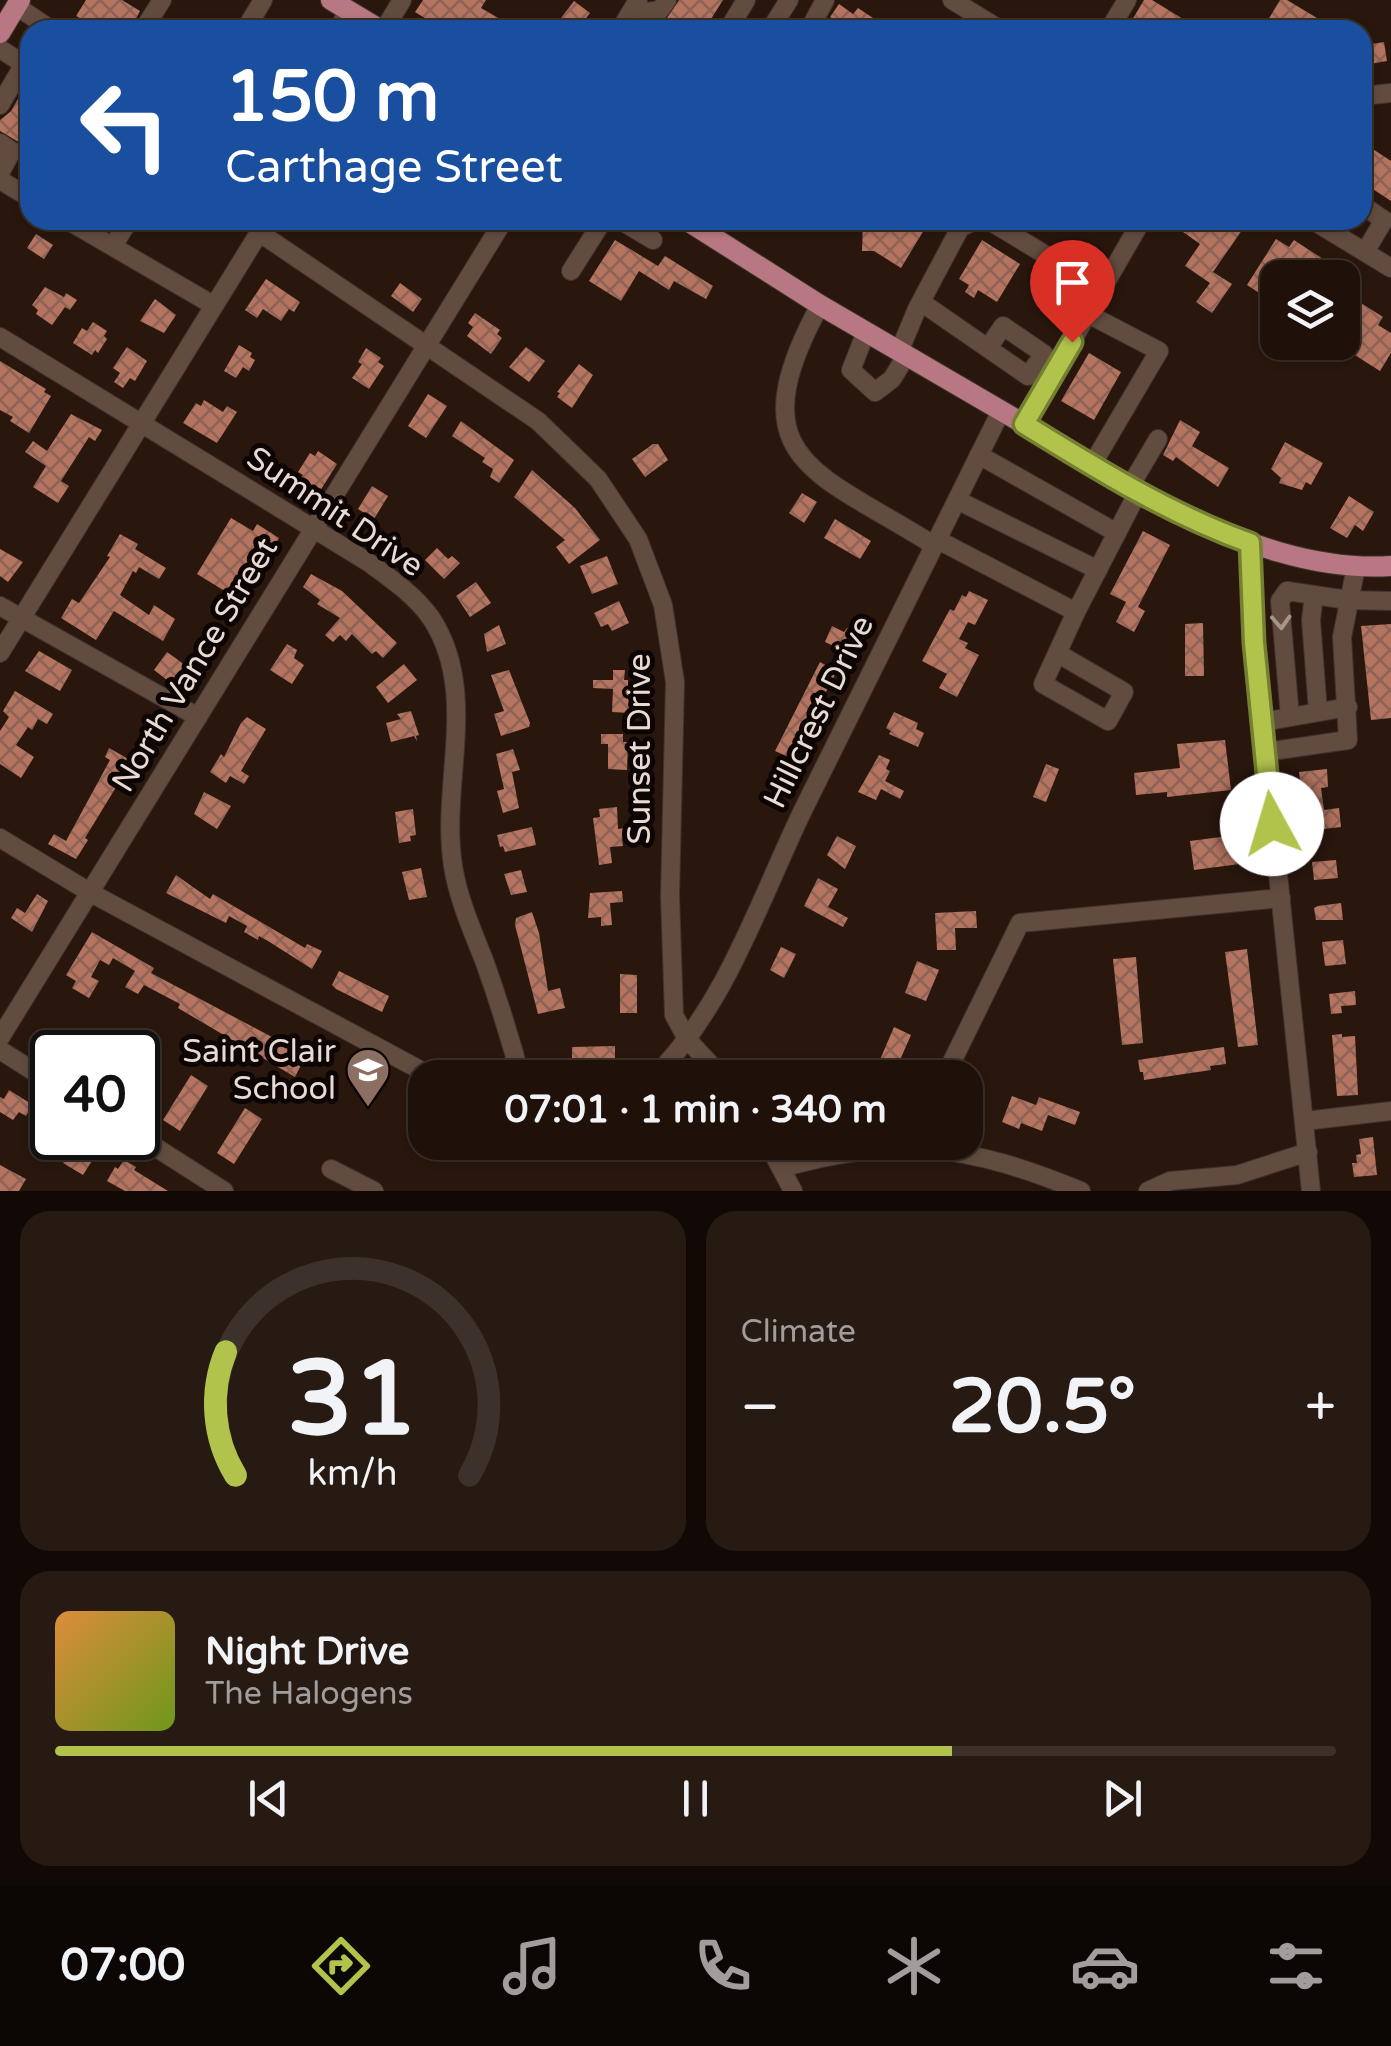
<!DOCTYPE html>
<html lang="en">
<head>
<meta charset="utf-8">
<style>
	:root { --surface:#1f110a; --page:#271a13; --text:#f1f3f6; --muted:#a19d9c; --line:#3c312b; --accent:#b2c34c }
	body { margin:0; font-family:"Varela Round",sans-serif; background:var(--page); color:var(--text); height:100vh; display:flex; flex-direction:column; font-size:38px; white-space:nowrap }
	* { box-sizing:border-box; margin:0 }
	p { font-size:32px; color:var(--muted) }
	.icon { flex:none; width:55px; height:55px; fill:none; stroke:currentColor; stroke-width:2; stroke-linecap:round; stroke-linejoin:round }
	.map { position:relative; height:1191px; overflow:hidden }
	.side { display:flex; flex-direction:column; gap:20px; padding:20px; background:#110906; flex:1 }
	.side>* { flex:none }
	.hud { position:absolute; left:20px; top:20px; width:1352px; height:210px; border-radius:30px; box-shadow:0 2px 8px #0004,0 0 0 2px var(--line); background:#1a4fa0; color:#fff; overflow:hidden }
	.controls { position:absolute; left:1260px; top:260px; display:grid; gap:20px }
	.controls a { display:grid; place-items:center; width:100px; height:100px; border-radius:20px; background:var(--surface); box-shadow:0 2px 8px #0004,0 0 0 2px var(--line); font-size:50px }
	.speed { position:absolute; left:30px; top:1030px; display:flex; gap:20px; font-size:50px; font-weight:700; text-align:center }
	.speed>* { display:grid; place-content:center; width:130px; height:130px; border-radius:50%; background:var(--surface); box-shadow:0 2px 8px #0004,0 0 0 2px var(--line); line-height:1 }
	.speed .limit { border:5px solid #111; border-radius:15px; background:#fff; color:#111 }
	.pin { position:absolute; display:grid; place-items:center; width:85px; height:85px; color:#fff; margin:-102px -42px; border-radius:50% 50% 50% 0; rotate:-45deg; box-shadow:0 0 10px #0007 }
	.pin .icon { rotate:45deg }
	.me { position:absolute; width:110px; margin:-55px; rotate:354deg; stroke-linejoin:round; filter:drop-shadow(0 0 8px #0008) }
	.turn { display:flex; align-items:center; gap:35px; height:210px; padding:0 40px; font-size:45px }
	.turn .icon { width:130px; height:130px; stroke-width:2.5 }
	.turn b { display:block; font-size:70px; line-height:85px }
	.big { font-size:75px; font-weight:800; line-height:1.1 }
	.side .card { flex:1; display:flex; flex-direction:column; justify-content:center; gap:15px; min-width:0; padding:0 35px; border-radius:30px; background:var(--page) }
	.side .dial { align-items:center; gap:0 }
	.dial svg { height:260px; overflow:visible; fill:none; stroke:var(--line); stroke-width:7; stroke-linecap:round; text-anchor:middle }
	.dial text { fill:var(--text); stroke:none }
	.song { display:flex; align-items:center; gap:30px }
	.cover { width:120px; height:120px; border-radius:15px; background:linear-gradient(135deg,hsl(30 70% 55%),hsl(80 70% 35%)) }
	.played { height:10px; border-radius:5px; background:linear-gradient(90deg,var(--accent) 70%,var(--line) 70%) }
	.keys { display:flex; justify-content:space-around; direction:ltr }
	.heat { display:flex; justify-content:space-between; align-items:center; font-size:55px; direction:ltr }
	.side .tiles { flex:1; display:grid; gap:20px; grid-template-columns:1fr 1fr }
	.card:last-child { grid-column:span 2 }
	.trip { position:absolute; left:408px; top:1060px; width:575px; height:100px; border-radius:30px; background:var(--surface); box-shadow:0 2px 8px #0004,0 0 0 2px var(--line); font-weight:800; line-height:100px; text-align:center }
	.dock { display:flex; height:160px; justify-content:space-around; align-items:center; background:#0c0704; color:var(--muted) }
	.dock .icon { width:70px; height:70px }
	.dock .active { color:var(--accent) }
	.dock b { font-size:45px; color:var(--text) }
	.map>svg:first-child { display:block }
	.building { fill:url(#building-cross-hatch) }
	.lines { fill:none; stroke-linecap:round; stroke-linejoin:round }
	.minor-casing { stroke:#40332f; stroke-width:20 }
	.major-casing { stroke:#40332f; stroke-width:22 }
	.minor { stroke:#624c40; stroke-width:18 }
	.major { stroke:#b87883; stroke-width:20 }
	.oneway { stroke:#a5948a }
	.route-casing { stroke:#747f31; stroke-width:25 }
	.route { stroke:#b2c34c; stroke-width:18 }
	.labels { text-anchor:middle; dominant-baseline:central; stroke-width:10; stroke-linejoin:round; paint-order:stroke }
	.street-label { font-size:32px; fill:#e8dbd4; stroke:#0c0503 }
	.poi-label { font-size:32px; fill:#e8dbd4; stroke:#0c0503; text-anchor:end }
</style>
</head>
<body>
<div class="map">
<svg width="1391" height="1191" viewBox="0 0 1391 1191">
	<defs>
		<pattern id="building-cross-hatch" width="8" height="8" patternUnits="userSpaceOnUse" patternTransform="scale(2.5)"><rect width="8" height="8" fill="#b47460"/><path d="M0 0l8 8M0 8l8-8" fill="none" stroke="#8e6255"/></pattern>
	</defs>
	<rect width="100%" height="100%" fill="#29170d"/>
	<!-- building -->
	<g class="building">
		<polygon points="86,0 122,0 140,11 130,30 99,30 76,16"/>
		<polygon points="423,0 486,0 481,8 507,23 503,30 444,30 415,12"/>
		<polygon points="679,0 723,0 704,30 679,30 665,21"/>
		<polygon points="1144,0 1152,0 1201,30 1126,30"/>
		<polygon points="1280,0 1287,0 1322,21 1316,30 1262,30"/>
		<polygon points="574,1 590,13 577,30 561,18"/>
		<polygon points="839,4 853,14 858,8 891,30 843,30 845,26 830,17"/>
		<polygon points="1384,42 1387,61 1370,64 1366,45"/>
		<polygon points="30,78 30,136 22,144 0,131 0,120 11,111"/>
		<polygon points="1362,142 1391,161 1391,201 1362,182"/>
		<polygon points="863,220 930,220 901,268 874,251 862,251"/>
		<polygon points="1166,220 1197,220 1209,228 1215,220 1249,220 1213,272 1232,284 1212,313 1196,302 1210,283 1185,266 1200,244"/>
		<polygon points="36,234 53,245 44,259 27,248"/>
		<polygon points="1276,239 1289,247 1294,240 1326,261 1315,278 1278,278 1278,305 1247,285"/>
		<polygon points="615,240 658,266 665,256 713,286 706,299 674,281 669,290 639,271 621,301 589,281"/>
		<polygon points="982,240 1020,264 997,302 978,290 974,298 965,292 969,285 959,279"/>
		<polygon points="266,279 300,302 294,312 289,309 281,321 263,309 257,318 245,310"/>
		<polygon points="400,283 422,299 413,312 391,296"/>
		<polygon points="45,287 64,297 66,293 77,300 70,310 65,307 52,325 36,314 38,310 32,305"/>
		<polygon points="1342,291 1383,317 1378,325 1391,333 1391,353 1380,371 1342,347"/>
		<polygon points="155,299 176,315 164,333 140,321"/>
		<polygon points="475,313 500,330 497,334 502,338 491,354 467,336 473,327 468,323"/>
		<polygon points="93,322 107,331 104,336 107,339 98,353 95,350 92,355 73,343 82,328 87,331"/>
		<polygon points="239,345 252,353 250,357 255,360 249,371 243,367 236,378 224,371"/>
		<polygon points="127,347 147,361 135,381 130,378 123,388 114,382 120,373 113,368"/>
		<polygon points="526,347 545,361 529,382 509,367"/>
		<polygon points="366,348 381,358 378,362 384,366 369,389 352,378 362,364 358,362"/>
		<polygon points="1089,353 1121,372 1094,420 1061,401"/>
		<polygon points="0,361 46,389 44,392 51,396 29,433 10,421 13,417 0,410"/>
		<polygon points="579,364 593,375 572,408 557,397 560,393 557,392"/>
		<polygon points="428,394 447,406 426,438 408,426"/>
		<polygon points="204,400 223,412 227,406 237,412 217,443 183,423 196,403 201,406"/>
		<polygon points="71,414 102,430 95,441 89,437 61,481 69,486 58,503 33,487 46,466 25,452 33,441 47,451"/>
		<polygon points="1180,420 1200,432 1192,446 1229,468 1218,487 1176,457 1173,461 1163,455"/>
		<polygon points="461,421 514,460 499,483 490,477 493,469 482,462 485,458 452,436"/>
		<polygon points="1285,442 1323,463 1311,485 1306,482 1302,490 1279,483 1281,478 1271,469"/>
		<polygon points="653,444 658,444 668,460 645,477 632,459"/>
		<polygon points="318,451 337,464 320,491 301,478 303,475 298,472 310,453 315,456"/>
		<polygon points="532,470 575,508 600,540 569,564 556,547 565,540 514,497"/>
		<polygon points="372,486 388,496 374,519 358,509"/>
		<polygon points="802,493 817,502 804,523 789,513"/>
		<polygon points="1349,496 1374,512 1363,531 1355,525 1347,538 1330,528"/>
		<polygon points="231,518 253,531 257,524 279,538 241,601 197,574"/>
		<polygon points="835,519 871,541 860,559 824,538"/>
		<polygon points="1143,531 1170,545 1138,607 1145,611 1134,632 1116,622 1126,602 1110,594"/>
		<polygon points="120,534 138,544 135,549 166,568 159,579 139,567 136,573 133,571 120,595 149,615 154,605 175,619 163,641 114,611 96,640 61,618 72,599 79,603 110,557 107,556"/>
		<polygon points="437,548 448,559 452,556 460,563 444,579 425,560"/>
		<polygon points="0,549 23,562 8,582 0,576"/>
		<polygon points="607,556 618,584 592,594 580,566"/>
		<polygon points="311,574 342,591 397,643 383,658 376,651 372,654 352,634 346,641 340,635 333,642 325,635 340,618 317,604 320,600 303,587"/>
		<polygon points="476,582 491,603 470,617 456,596"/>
		<polygon points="969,591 988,600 975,625 968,622 959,639 968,643 965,648 979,655 957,697 939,688 947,674 922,661 950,609 954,611 962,595 966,597"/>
		<polygon points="619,601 629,623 612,631 608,624 601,627 594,613"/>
		<polygon points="1203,623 1204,676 1185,676 1185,624"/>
		<polygon points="1391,624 1391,718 1371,720 1361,626"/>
		<polygon points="499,625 506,644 487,652 484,634"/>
		<polygon points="832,626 844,632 847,628 856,632 846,652 825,642"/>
		<polygon points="287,644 297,650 294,658 304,665 292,684 270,670"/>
		<polygon points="39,651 72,670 60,691 25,671"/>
		<polygon points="167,652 185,665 171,683 154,670"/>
		<polygon points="820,662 837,671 791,758 775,751"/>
		<polygon points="404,664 417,680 388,703 376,687"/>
		<polygon points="509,670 530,723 529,727 501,736 494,714 504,711 491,675"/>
		<polygon points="613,670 625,670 624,680 628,680 628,688 631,688 630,713 612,712 613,689 593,688 593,680 613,680"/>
		<polygon points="15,691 53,714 47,724 38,719 32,730 28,727 16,745 34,757 21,778 0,764 0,731 9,717 3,711"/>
		<polygon points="411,711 419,735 416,736 417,741 414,736 391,742 386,723 401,719 397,714"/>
		<polygon points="894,712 918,723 916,729 924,733 918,747 889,734 891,731 886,728"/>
		<polygon points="247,717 266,729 241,771 249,776 244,784 230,776 226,783 210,772 221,754 224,757 241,723"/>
		<polygon points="601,734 623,734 623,742 628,742 627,770 608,769 608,744 601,744"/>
		<polygon points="1225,740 1231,790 1167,797 1167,792 1136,795 1134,773 1180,768 1177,744"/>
		<polygon points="109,748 132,761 85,838 88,840 76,859 48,844 54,834 66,841 110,760 105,757"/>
		<polygon points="513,749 520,770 512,772 519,808 503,813 497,791 504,789 496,754"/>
		<polygon points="879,755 890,760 886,769 890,771 885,781 904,791 900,799 881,789 876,800 858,792"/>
		<polygon points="1046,764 1059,769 1046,802 1033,797"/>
		<polygon points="1327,769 1328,787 1321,788 1324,810 1339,808 1341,827 1306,831 1299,772"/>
		<polygon points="204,792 231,806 217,829 194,814"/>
		<polygon points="617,807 618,829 625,828 625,838 622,839 623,846 610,847 612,863 599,865 593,818 600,817 599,809"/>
		<polygon points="413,809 416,835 410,836 411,841 399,843 395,812"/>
		<polygon points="532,827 536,845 505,852 503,846 500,847 497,835"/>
		<polygon points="1236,835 1237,843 1246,842 1248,855 1239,856 1240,864 1194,870 1190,841"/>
		<polygon points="837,836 856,846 845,869 827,855"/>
		<polygon points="1336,860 1338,878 1314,880 1312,862"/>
		<polygon points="421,868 427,897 409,900 402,872"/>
		<polygon points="521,870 527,892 511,895 504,874"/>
		<polygon points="176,875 210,899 213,894 305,948 307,944 322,951 312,969 268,941 259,936 258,940 244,932 247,926 229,916 226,923 166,893"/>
		<polygon points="818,878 838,889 828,907 848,918 843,927 804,906"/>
		<polygon points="622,891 623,902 610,903 612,925 601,926 601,917 588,918 590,893"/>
		<polygon points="37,894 48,901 32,932 11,918 17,908 25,913"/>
		<polygon points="1341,903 1343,920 1316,920 1314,908 1318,906"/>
		<polygon points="976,911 977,928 955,928 956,950 937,950 935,913"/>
		<polygon points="532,912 539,933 548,991 560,988 565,1008 538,1014 515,925 516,918"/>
		<polygon points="92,932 154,968 151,973 306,1055 295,1077 178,1008 180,1004 144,985 138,994 125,987 135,971 113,958 109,965 100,960 91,977 99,981 89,998 72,988 76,981 66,975"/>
		<polygon points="1343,940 1346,964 1325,966 1322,942"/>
		<polygon points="781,947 796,954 784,978 770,970"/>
		<polygon points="1247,949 1258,1045 1238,1047 1225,952"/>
		<polygon points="1136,957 1143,1043 1122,1045 1113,959"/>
		<polygon points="917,961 939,970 926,1001 905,993"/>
		<polygon points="339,971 389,996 382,1012 336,989 332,985"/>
		<polygon points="620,974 637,975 637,1013 620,1013"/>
		<polygon points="1355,991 1356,1005 1341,1006 1342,1013 1331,1014 1329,994"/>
		<polygon points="894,1027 911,1035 896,1069 879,1062"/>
		<polygon points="44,1029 65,1041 59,1052 52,1052 52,1064 31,1052"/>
		<polygon points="1342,1034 1342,1037 1355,1036 1358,1095 1337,1096 1332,1035"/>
		<polygon points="615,1046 615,1060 603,1060 604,1066 572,1066 572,1047"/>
		<polygon points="1224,1047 1226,1064 1210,1066 1211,1070 1144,1080 1143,1072 1140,1072 1138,1060"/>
		<polygon points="191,1075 208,1086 180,1131 163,1120"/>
		<polygon points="9,1090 33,1105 26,1116 19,1112 13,1120 0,1112 0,1097 4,1099"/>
		<polygon points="1012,1096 1036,1105 1039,1097 1080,1112 1075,1125 1048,1115 1042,1131 1021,1123 1019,1129 1002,1122"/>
		<polygon points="245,1108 262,1119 234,1164 217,1153"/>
		<polygon points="52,1120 52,1138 65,1138 95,1156 83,1175 63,1163 66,1158 35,1138 40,1138"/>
		<polygon points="1373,1137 1377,1175 1354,1177 1352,1163 1357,1163 1356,1155 1361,1154 1359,1139"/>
		<polygon points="124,1160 136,1167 134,1170 168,1191 125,1191 107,1181 115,1167 118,1169"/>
		<polygon points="0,1165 26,1179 19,1191 0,1191"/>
	</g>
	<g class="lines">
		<defs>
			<g id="minor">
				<polyline points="952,0 1001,30"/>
				<polyline points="16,6 52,30"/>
				<polyline points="634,7 647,12 660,10 667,0"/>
				<polyline points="143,30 162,0"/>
				<polyline points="245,30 263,0"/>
				<polyline points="338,30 348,11"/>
				<polyline points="384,30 402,0"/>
				<polyline points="620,30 638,0"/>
				<polyline points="728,30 746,0"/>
				<polyline points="770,30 789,0"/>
				<polyline points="809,30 825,0"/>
				<polyline points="1109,30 1127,0"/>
				<polyline points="0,49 24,64 0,105"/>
				<polyline points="1362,96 1391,93"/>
				<polyline points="0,143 12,151 0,173"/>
				<polyline points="0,180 30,198"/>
				<polyline points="1362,205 1384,220 1365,252"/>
				<polyline points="67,220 213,305"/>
				<polyline points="988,220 1102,289"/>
				<polyline points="1312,220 1391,268"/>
				<polyline points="623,222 653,240"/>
				<polyline points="260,233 538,421 598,479 638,539 663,605 675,682 670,896 674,1015 687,1039 723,1078"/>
				<polyline points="113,246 129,220"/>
				<polyline points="571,271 602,222 624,220"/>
				<polyline points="921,302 1028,376 1044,354 1003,326 988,348"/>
				<path d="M820,305C735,461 817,471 935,546"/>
				<polyline points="1088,314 1159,351 1092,465"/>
				<polyline points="866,332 851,370 875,392 892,379 906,356"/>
				<path d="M0,337L368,562C390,578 415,595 431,618C480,692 440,784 453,866C458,898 472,930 484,960C498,999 510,1038 521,1078"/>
				<polyline points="899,352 917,309 960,228 976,220"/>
				<polyline points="1024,424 1142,220"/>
				<polyline points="979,455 1117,533"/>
				<polyline points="1129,488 1158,439"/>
				<polyline points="957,500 1098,570"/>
				<polyline points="938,540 1076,612 1138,492"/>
				<polyline points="1250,543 1254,643 1311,1191"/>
				<polyline points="1314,595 1311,620 1318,712"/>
				<polyline points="0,606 198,717"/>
				<polyline points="0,653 267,220"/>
				<polyline points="1057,653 1124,692 1108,721 1043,684 1076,612"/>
				<polyline points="1290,717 1280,601 1287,591 1348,600 1391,601"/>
				<polyline points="1262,722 1348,707"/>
				<polyline points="1265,752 1348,740 1342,637 1356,567"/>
				<polyline points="0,838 91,893 435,1078"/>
				<polyline points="0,1038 504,220"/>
				<polyline points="0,1050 52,1083"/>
				<path d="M653,1078C727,1005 760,898 805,806C870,674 936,543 1001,411"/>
				<polyline points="944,1078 1020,923 1281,898"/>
				<polyline points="1305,1121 1391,1111"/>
				<polyline points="138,1136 224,1191"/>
				<polyline points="767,1142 793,1191"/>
				<path d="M781,1168C899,1135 969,1145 1081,1191"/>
				<polyline points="331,1169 374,1191"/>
				<polyline points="1148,1191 1170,1181 1237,1175 1308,1152"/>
			</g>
			<g id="major">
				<polyline points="331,0 381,30"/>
				<polyline points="0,33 20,0"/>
				<path d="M686,220L820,305L1173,511C1242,542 1314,571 1391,566"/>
			</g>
		</defs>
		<!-- minor casing -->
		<use href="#minor" class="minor-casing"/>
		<!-- major casing -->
		<use href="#major" class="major-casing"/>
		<!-- minor -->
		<use href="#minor" class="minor"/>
		<!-- major -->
		<use href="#major" class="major"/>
	</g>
	<!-- one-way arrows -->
	<defs><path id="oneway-chevron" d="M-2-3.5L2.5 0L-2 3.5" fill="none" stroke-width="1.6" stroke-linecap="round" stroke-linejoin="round" transform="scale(2.5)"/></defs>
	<use class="oneway" href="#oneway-chevron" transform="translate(1281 622) rotate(87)"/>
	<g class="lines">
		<defs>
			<path id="route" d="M1072,342L1024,424C1097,469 1169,514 1250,543L1254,643L1272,824"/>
		</defs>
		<!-- route casing -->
		<use href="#route" class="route-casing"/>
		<!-- route -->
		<use href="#route" class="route"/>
	</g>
	<!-- icons -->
	<defs>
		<symbol id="school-pin" viewBox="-11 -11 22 30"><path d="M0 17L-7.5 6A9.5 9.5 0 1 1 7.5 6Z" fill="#8d6e63" stroke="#0c0503"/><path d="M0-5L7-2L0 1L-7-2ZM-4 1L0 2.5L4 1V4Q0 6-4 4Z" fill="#fff"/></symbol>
	</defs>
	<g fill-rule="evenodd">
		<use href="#school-pin" x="343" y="1045" width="50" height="68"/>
	</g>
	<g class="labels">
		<!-- street labels -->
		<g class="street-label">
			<text transform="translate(335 512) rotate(34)">Summit Drive</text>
			<text transform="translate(195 665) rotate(-59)">North Vance Street</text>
			<text transform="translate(819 712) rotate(-64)">Hillcrest Drive</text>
			<text transform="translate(640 749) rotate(-90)">Sunset Drive</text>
		</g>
		<!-- poi labels -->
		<g class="poi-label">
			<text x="336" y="1052">Saint Clair<tspan x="336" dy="37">School</tspan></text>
		</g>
	</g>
</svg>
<div class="controls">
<a><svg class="icon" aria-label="layers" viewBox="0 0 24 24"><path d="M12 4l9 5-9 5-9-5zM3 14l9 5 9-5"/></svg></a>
</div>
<div class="speed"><div class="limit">40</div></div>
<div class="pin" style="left:1072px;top:342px;background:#d93025"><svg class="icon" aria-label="arrive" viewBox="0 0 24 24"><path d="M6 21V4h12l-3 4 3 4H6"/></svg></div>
<svg class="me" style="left:1272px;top:824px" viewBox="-20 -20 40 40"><circle r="19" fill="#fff"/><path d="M0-13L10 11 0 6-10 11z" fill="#b2c34c"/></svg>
<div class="trip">07:01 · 1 min · 340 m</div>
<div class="hud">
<div class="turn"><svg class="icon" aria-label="left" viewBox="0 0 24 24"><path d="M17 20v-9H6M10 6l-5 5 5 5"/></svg><div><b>150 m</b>Carthage Street</div></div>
</div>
</div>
<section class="side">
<div class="tiles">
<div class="card dial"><svg viewBox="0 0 100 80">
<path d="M14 69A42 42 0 1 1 86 69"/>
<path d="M14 69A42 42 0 0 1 11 31" stroke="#b2c34c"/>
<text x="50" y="56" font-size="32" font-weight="700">31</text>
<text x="50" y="72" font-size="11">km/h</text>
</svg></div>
<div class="card"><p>Climate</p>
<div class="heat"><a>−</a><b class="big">20.5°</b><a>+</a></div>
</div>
<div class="card">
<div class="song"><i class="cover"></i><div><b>Night Drive</b><p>The Halogens</p></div></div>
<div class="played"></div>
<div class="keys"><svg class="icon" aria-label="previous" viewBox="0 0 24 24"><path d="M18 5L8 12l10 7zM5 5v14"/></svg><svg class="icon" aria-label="pause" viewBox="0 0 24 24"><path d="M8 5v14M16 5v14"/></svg><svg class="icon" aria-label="next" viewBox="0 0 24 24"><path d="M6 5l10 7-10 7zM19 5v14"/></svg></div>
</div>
</div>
</section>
<nav class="dock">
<b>07:00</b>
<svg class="icon active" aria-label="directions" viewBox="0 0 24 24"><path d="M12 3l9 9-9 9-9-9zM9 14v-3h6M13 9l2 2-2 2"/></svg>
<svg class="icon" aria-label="music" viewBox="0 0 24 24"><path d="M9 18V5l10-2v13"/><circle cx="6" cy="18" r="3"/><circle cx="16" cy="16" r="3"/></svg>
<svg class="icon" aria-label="phone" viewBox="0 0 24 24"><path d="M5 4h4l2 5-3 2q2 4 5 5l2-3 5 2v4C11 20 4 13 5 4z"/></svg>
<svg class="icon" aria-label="climate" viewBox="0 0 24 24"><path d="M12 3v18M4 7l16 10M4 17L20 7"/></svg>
<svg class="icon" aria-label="car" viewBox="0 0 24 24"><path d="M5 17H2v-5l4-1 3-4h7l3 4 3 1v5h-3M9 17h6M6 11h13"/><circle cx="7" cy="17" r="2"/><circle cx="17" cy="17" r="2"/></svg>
<svg class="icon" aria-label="filters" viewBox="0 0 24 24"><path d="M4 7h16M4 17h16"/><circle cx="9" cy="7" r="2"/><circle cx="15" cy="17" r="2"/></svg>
</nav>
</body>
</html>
